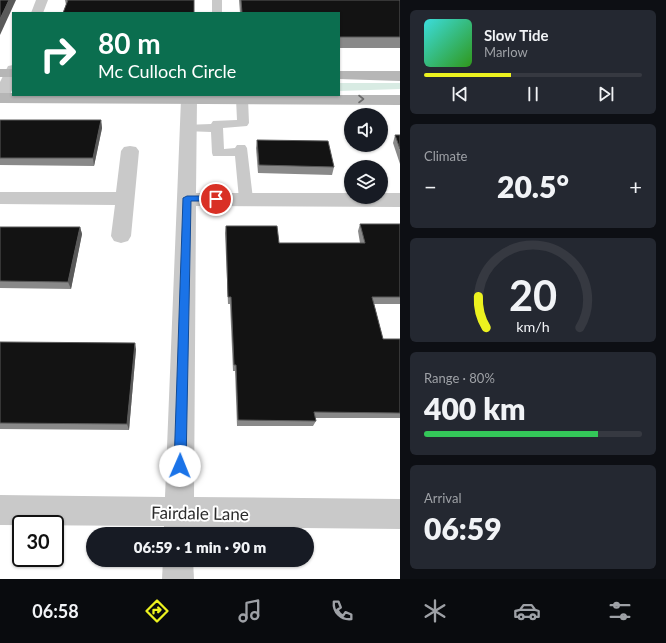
<!DOCTYPE html>
<html lang="en">
<head>
<meta charset="utf-8">
<style>
	:root { --surface:#171b24; --page:#242831; --text:#f1f3f6; --muted:#9ea1a6; --line:#363941; --accent:#ecf21f }
	body { margin:0; font-family:Lato,sans-serif; background:var(--page); color:var(--text); height:100vh; display:flex; flex-direction:column; font-size:15px; white-space:nowrap }
	* { box-sizing:border-box; margin:0 }
	p { font-size:13px; color:var(--muted) }
	.icon { flex:none; width:22px; height:22px; fill:none; stroke:currentColor; stroke-width:2; stroke-linecap:round; stroke-linejoin:round }
	.map { position:relative; flex:1; overflow:hidden }
	.side { display:flex; flex-direction:column; gap:10px; padding:10px; background:#0d0f14; width:266px }
	.side>* { flex:none }
	.guide { position:absolute; left:12px; top:12px; width:328px; height:84px; border-radius:0px; box-shadow:0 1px 3px #0004; background:#0b6e4f; color:#fff; overflow:hidden }
	.fabs { position:absolute; left:344px; top:108px; display:grid; gap:8px }
	.fabs a { display:grid; place-items:center; width:44px; height:44px; border-radius:50%; background:var(--surface); box-shadow:0 1px 3px #0004; font-size:20px }
	.speed { position:absolute; left:12px; top:515px; display:flex; gap:8px; font-size:20px; font-weight:700; text-align:center }
	.speed>* { display:grid; place-content:center; width:52px; height:52px; border-radius:50%; background:var(--surface); box-shadow:0 1px 3px #0004; line-height:1 }
	.speed .limit { border:2px solid #111; border-radius:6px; background:#fff; color:#111 }
	.pin { position:absolute; display:grid; place-items:center; width:34px; height:34px; color:#fff; margin:-17px; border:2px solid #fff; border-radius:50%; box-shadow:0 1px 4px #0007 }
	.me { position:absolute; width:44px; margin:-22px; rotate:1deg; stroke-linejoin:round; filter:drop-shadow(0 0 3px #0008) }
	.turn { display:flex; align-items:center; gap:14px; height:84px; padding:0 20px; font-size:18px }
	.turn .icon { width:52px; height:52px; stroke-width:2.5 }
	.turn b { display:block; font-size:28px; line-height:34px }
	.big { font-size:30px; font-weight:800; line-height:1.1 }
	.side .widget { flex:1; display:flex; flex-direction:column; justify-content:center; gap:6px; min-width:0; padding:0 14px; border-radius:6px; background:var(--page) }
	.side .dial { align-items:center; gap:0 }
	.dial svg { height:104px; overflow:visible; fill:none; stroke:var(--line); stroke-width:7; stroke-linecap:round; text-anchor:middle }
	.dial text { fill:var(--text); stroke:none }
	.song { display:flex; align-items:center; gap:12px }
	.cover { width:48px; height:48px; border-radius:6px; background:linear-gradient(135deg,hsl(180 70% 55%),hsl(110 70% 35%)) }
	.played { height:4px; border-radius:2px; background:linear-gradient(90deg,var(--accent) 40%,var(--line) 40%) }
	.keys { display:flex; justify-content:space-around; direction:ltr }
	.heat { display:flex; justify-content:space-between; align-items:center; font-size:22px; direction:ltr }
	.charge { height:6px; border-radius:3px; background:linear-gradient(90deg,#34c759 80%,var(--line) 0) }
	.trip { position:absolute; left:86px; top:527px; width:228px; height:40px; border-radius:20px; background:var(--surface); box-shadow:0 1px 3px #0004; font-weight:800; line-height:40px; text-align:center }
	.dock { display:flex; height:64px; justify-content:space-around; align-items:center; background:#090b0e; color:var(--muted) }
	.dock .icon { width:28px; height:28px }
	.dock .on { color:var(--accent) }
	.dock b { font-size:18px; color:var(--text) }
	main { display:flex; flex:1; min-height:0 }
	.map>svg:first-child { display:block }
	.green { fill:#d8ebe3 }
	.lines { fill:none; stroke-linecap:round; stroke-linejoin:round }
	.service { fill:#c9c9c9; fill-rule:evenodd }
	.minor { fill:#c9c9c9; fill-rule:evenodd }
	.secondary { fill:#b6b6b6; fill-rule:evenodd }
	.wall { fill:#898989 }
	.shaded-wall { fill:#5a5a5a }
	.building { fill:#131313; stroke:#5a5a5a }
	.oneway { stroke:#6a6a6a }
	.route { fill:#1a73e8; stroke:#114b97 }
	.labels { text-anchor:middle; dominant-baseline:central; stroke-width:4; stroke-linejoin:round; paint-order:stroke }
	.near-street-label { font-size:17px; fill:#2c2c2c; stroke:#fff }
</style>
</head>
<body>
<main>
<div class="map">
<svg width="400" height="579" viewBox="0 0 400 579">
	<rect width="100%" height="100%" fill="#fff"/>
	<!-- green -->
	<polygon class="green" points="339,83 400,83 400,89 339,91"/>
	<g class="lines">
		<!-- service -->
		<g class="service">
			<rect x="212" y="0" width="10" height="13"/>
			<polygon points="242,96 246,97 248,99 249,123 247,126 223,128 224,149 235,148 237,145 245,145 247,148 253,199 251,202 246,204 241,202 239,199 235,156 213,156 212,153 211,132 184,131 182,128 184,125 211,124 213,121 237,120 236,99 238,97"/>
		</g>
		<!-- minor -->
		<g class="minor">
			<polygon points="36,0 48,0 43,13 31,13"/>
			<polygon points="13,65 13,88 7,101 0,102 0,82 8,66"/>
			<polygon points="192,95 197,99 196,193 351,193 351,197 381,197 381,193 400,193 400,207 196,206 194,497 400,499 400,529 194,527 194,534 164,534 164,526 0,525 0,495 165,497 181,99 183,96"/>
			<polygon points="130,146 136,147 139,151 131,236 128,241 121,243 114,241 111,236 115,205 0,204 0,192 116,192 121,151 124,147"/>
			<polygon points="163,560 193,560 194,579 162,579"/>
		</g>
		<!-- secondary -->
		<g class="secondary">
			<rect x="0" y="69" width="13" height="8"/>
			<polygon points="339,71 400,71 400,81 339,79"/>
			<polygon points="0,93 13,93 13,95 400,95 400,105 0,103"/>
		</g>
	</g>
	<!-- wall -->
	<g class="wall">
		<polygon points="65,0 194,0 194,13 63,13 66,5"/>
		<polygon points="239,0 400,0 400,48 339,48 339,13 240,13"/>
		<polygon points="0,120 101,120 102,128 94,166 0,165"/>
		<polygon points="395,135 400,135 400,164 393,143"/>
		<polygon points="257,140 334,167 332,175 258,173 256,148"/>
		<polygon points="360,224 400,224 400,304 374,304 383,339 400,339 400,418 315,418 316,421 313,426 237,426 235,371 233,371 230,304 228,304 225,233 226,226 279,243 360,243 358,231"/>
		<polygon points="0,227 80,227 82,234 71,289 0,288"/>
		<polygon points="0,342 136,349 129,430 0,429"/>
	</g>
	<!-- shaded-wall -->
	<g class="shaded-wall">
		<polygon points="9,0 16,0 0,35 0,19"/>
		<polygon points="101,120 102,128 94,166 93,158"/>
		<polygon points="80,227 82,234 71,289 68,282"/>
		<polygon points="135,343 136,349 129,430 127,424"/>
	</g>
	<!-- building -->
	<g class="building">
		<polygon points="0,0 9,0 0,19"/>
		<polygon points="68,0 194,0 194,13 63,13"/>
		<polygon points="241,0 400,0 400,37 339,37 339,13 242,13"/>
		<polygon points="0,120 101,120 93,158 0,158"/>
		<polygon points="395,135 400,135 400,149"/>
		<polygon points="257,140 328,141 334,167 259,165"/>
		<polygon points="360,224 400,224 400,297 372,297 383,339 400,339 400,413 314,412 316,421 238,420 236,365 234,365 231,297 228,297 226,226 277,226 279,243 365,243"/>
		<polygon points="0,227 80,227 68,282 0,281"/>
		<polygon points="0,342 135,343 127,424 0,423"/>
	</g>
	<!-- one-way arrows -->
	<defs><path id="oneway-chevron" d="M-2-3.5L2.5 0L-2 3.5" fill="none" stroke-width="1.6" stroke-linecap="round" stroke-linejoin="round"/></defs>
	<use class="oneway" href="#oneway-chevron" transform="translate(361 99)"/>
	<!-- route -->
	<polygon class="route" points="187,196 216,196 220,199 216,201 191,201 186,466 184,470 180,471 176,470 174,466 183,198"/>
	<g class="labels">
		<!-- near-street labels -->
		<g class="near-street-label">
			<text transform="translate(200 513) rotate(1)">Fairdale Lane</text>
		</g>
	</g>
</svg>
<div class="fabs">
<a><svg class="icon" aria-label="sound" viewBox="0 0 24 24"><path d="M4 9h4l5-4v14l-5-4H4zM17 9q2 3 0 6"/></svg></a>
<a><svg class="icon" aria-label="layers" viewBox="0 0 24 24"><path d="M12 4l9 5-9 5-9-5zM3 14l9 5 9-5"/></svg></a>
</div>
<div class="speed"><div class="limit">30</div></div>
<div class="pin" style="left:216px;top:199px;background:#d93025"><svg class="icon" aria-label="arrive" viewBox="0 0 24 24"><path d="M6 21V4h12l-3 4 3 4H6"/></svg></div>
<svg class="me" style="left:180px;top:466px" viewBox="-20 -20 40 40"><circle r="19" fill="#fff"/><path d="M0-13L10 11 0 6-10 11z" fill="#1a73e8"/></svg>
<div class="trip">06:59 · 1 min · 90 m</div>
<div class="guide">
<div class="turn"><svg class="icon" aria-label="right" viewBox="0 0 24 24"><path d="M7 20v-9h11M14 6l5 5-5 5"/></svg><div><b>80 m</b>Mc Culloch Circle</div></div>
</div>
</div>
<section class="side">
<div class="widget">
<div class="song"><i class="cover"></i><div><b>Slow Tide</b><p>Marlow</p></div></div>
<div class="played"></div>
<div class="keys"><svg class="icon" aria-label="previous" viewBox="0 0 24 24"><path d="M18 5L8 12l10 7zM5 5v14"/></svg><svg class="icon" aria-label="pause" viewBox="0 0 24 24"><path d="M8 5v14M16 5v14"/></svg><svg class="icon" aria-label="next" viewBox="0 0 24 24"><path d="M6 5l10 7-10 7zM19 5v14"/></svg></div>
</div>
<div class="widget"><p>Climate</p>
<div class="heat"><a>−</a><b class="big">20.5°</b><a>+</a></div>
</div>
<div class="widget dial"><svg viewBox="0 0 100 80">
<path d="M14 69A42 42 0 1 1 86 69"/>
<path d="M14 69A42 42 0 0 1 8 45" stroke="#ecf21f"/>
<text x="50" y="56" font-size="32" font-weight="700">20</text>
<text x="50" y="72" font-size="11">km/h</text>
</svg></div>
<div class="widget"><p>Range · 80%</p><b class="big">400 km</b><div class="charge"></div></div>
<div class="widget"><p>Arrival</p><b class="big">06:59</b></div>
</section>
</main>
<nav class="dock">
<b>06:58</b>
<svg class="icon on" aria-label="directions" viewBox="0 0 24 24"><path d="M12 3l9 9-9 9-9-9zM9 14v-3h6M13 9l2 2-2 2"/></svg>
<svg class="icon" aria-label="music" viewBox="0 0 24 24"><path d="M9 18V5l10-2v13"/><circle cx="6" cy="18" r="3"/><circle cx="16" cy="16" r="3"/></svg>
<svg class="icon" aria-label="phone" viewBox="0 0 24 24"><path d="M5 4h4l2 5-3 2q2 4 5 5l2-3 5 2v4C11 20 4 13 5 4z"/></svg>
<svg class="icon" aria-label="climate" viewBox="0 0 24 24"><path d="M12 3v18M4 7l16 10M4 17L20 7"/></svg>
<svg class="icon" aria-label="car" viewBox="0 0 24 24"><path d="M5 17H2v-5l4-1 3-4h7l3 4 3 1v5h-3M9 17h6M6 11h13"/><circle cx="7" cy="17" r="2"/><circle cx="17" cy="17" r="2"/></svg>
<svg class="icon" aria-label="filters" viewBox="0 0 24 24"><path d="M4 7h16M4 17h16"/><circle cx="9" cy="7" r="2"/><circle cx="15" cy="17" r="2"/></svg>
</nav>
</body>
</html>
